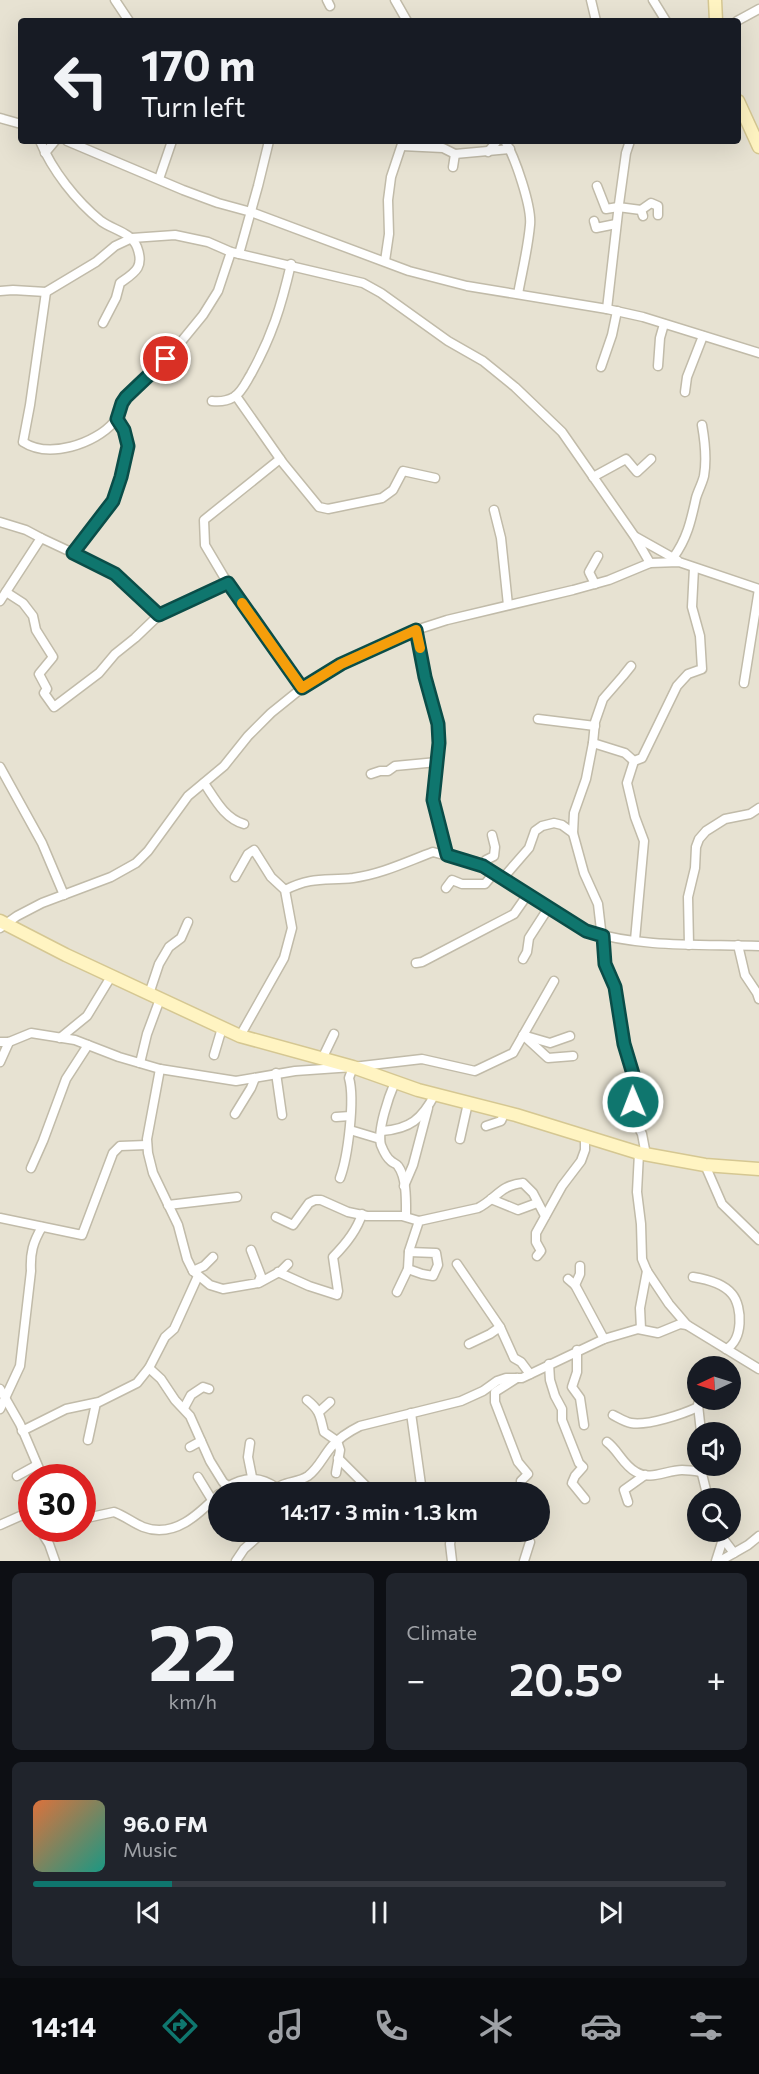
<!DOCTYPE html>
<html lang="en">
<head>
<meta charset="utf-8">
<style>
	:root { --surface:#171b24; --page:#20242c; --text:#f1f3f6; --muted:#9ea1a6; --line:#363941; --accent:#0f766e }
	body { margin:0; font-family:Commissioner,sans-serif; background:var(--page); color:var(--text); height:100vh; display:flex; flex-direction:column; font-size:22px; white-space:nowrap }
	* { box-sizing:border-box; margin:0 }
	p { font-size:20px; color:var(--muted) }
	.icon { flex:none; width:33px; height:33px; fill:none; stroke:currentColor; stroke-width:2; stroke-linecap:round; stroke-linejoin:round }
	.map { position:relative; height:1561px; overflow:hidden }
	.sheet { display:flex; flex-direction:column; gap:12px; padding:12px; background:#0d0f14; flex:1 }
	.sheet>* { flex:none }
	.hud { position:absolute; left:18px; top:18px; width:723px; height:126px; border-radius:6px; box-shadow:0 6px 24px #0002; background:#171b24; color:var(--text); overflow:hidden }
	.needle { width:39px; rotate:266deg }
	.controls { position:absolute; left:687px; top:1356px; display:grid; gap:12px }
	.controls a { display:grid; place-items:center; width:54px; height:54px; border-radius:50%; background:var(--surface); box-shadow:0 6px 24px #0002; font-size:30px }
	.speed { position:absolute; left:18px; top:1464px; display:flex; gap:12px; font-size:30px; font-weight:700; text-align:center }
	.speed>* { display:grid; place-content:center; width:78px; height:78px; border-radius:50%; background:var(--surface); box-shadow:0 6px 24px #0002; line-height:1 }
	.speed .limit { border:9px solid #d22; background:#fff; color:#111 }
	.pin { position:absolute; display:grid; place-items:center; width:51px; height:51px; color:#fff; margin:-26px; border:3px solid #fff; border-radius:50%; box-shadow:0 2px 6px #0007 }
	.me { position:absolute; width:66px; margin:-33px; rotate:359deg; stroke-linejoin:round; filter:drop-shadow(0 0 4px #0008) }
	.turn { display:flex; align-items:center; gap:21px; height:126px; padding:0 24px; font-size:27px }
	.turn .icon { width:78px; height:78px; stroke-width:2.5 }
	.turn b { display:block; font-size:42px; line-height:51px }
	.big { font-size:45px; font-weight:600; line-height:1.1 }
	.sheet .card { flex:1; display:flex; flex-direction:column; justify-content:center; gap:9px; min-width:0; padding:0 21px; border-radius:9px; background:var(--page) }
	.sheet .dial { align-items:center; gap:0 }
	.dial b { font-size:78px; line-height:1 }
	.song { display:flex; align-items:center; gap:18px }
	.cover { width:72px; height:72px; border-radius:9px; background:linear-gradient(135deg,hsl(20 70% 55%),hsl(170 70% 35%)) }
	.played { height:6px; border-radius:3px; background:linear-gradient(90deg,var(--accent) 20%,var(--line) 20%) }
	.keys { display:flex; justify-content:space-around; direction:ltr }
	.heat { display:flex; justify-content:space-between; align-items:center; font-size:33px; direction:ltr }
	.sheet .tiles { flex:1; display:grid; gap:12px; grid-template-columns:1fr 1fr }
	.card:last-child { grid-column:span 2 }
	.trip { position:absolute; left:208px; top:1482px; width:342px; height:60px; border-radius:30px; background:var(--surface); box-shadow:0 6px 24px #0002; font-weight:600; line-height:60px; text-align:center }
	.menu { display:flex; height:96px; justify-content:space-around; align-items:center; background:#090b0e; color:var(--muted) }
	.menu .icon { width:42px; height:42px }
	.menu .on { color:var(--accent) }
	.menu b { font-size:27px; color:var(--text) }
	.map>svg:first-child { display:block }
	.residential { fill:#e7e2d2; fill-rule:evenodd }
	.lines { fill:none; stroke-linecap:round; stroke-linejoin:round }
	.street-casing { stroke:#c1bba9; stroke-width:11 }
	.secondary-casing { stroke:#d5c792; stroke-width:15 }
	.street { stroke:#fff; stroke-width:8 }
	.secondary { stroke:#fff4c2; stroke-width:12 }
	.route-casing { stroke:#0a4d48; stroke-width:15 }
	.route { stroke:#0f766e; stroke-width:10 }
	.slow { stroke:#f59e0b; stroke-width:10 }
</style>
</head>
<body>
<div class="map">
<svg width="759" height="1561" viewBox="0 0 759 1561">
	<rect width="100%" height="100%" fill="#f3efe4"/>
	<!-- residential -->
	<path class="residential" d="M0,0H759V1561H0ZM21,21H738V141H21ZM698,1366H730V1400H698ZM698,1432H730V1466H698ZM32,1478H82V1528H32ZM219,1492H540V1532H219ZM698,1498H730V1532H698Z"/>
	<g class="lines">
		<defs>
			<g id="street">
				<polyline points="115,0 129,21"/>
				<polyline points="327,0 330,6"/>
				<polyline points="395,0 407,21"/>
				<polyline points="591,0 596,21"/>
				<polyline points="653,0 666,21"/>
				<polyline points="737,21 759,9"/>
				<polyline points="0,118 21,124"/>
				<path d="M40,141C52,170 76,201 101,221C113,230 131,232 137,247C145,268 134,273 120,283L116,298L103,323"/>
				<polyline points="67,141 183,190 218,203 251,212 409,271 467,286 607,309 643,317 759,353"/>
				<path d="M505,141C515,157 532,207 530,225C528,248 522,272 518,294"/>
				<polyline points="402,146 443,148 455,154 510,149"/>
				<polyline points="488,152 497,141"/>
				<polyline points="45,153 55,141"/>
				<polyline points="453,167 455,154"/>
				<polyline points="159,179 172,141"/>
				<polyline points="597,186 606,209 618,207 641,210 643,216"/>
				<polyline points="641,210 651,203 658,206 658,215"/>
				<polyline points="594,221 596,228 616,224"/>
				<polyline points="239,254 258,186 269,141"/>
				<polyline points="385,261 389,234 388,200 391,177 403,141"/>
				<polyline points="0,291 13,290 46,292 96,262 115,246 132,238 175,235 208,242 231,252 363,283 381,293 448,341 483,361 515,387 562,432 635,537 650,563"/>
				<path d="M46,292L30,405L23,442C49,459 95,444 114,422C120,415 121,405 126,397L167,359L203,315L218,291L231,252"/>
				<polyline points="607,309 619,204 626,153 630,141"/>
				<polyline points="658,366 660,338 664,324"/>
				<polyline points="601,367 612,335 617,311"/>
				<polyline points="685,392 687,377 703,336"/>
				<polyline points="236,396 283,463 319,507 328,509 382,498 393,490 403,471 435,478"/>
				<path d="M212,401C220,402 227,401 234,397C242,392 246,382 251,374C272,336 281,307 291,264"/>
				<polyline points="280,459 204,520 205,545 224,577 302,688"/>
				<polyline points="593,477 626,459 637,472 651,459"/>
				<polyline points="494,510 501,538 508,605"/>
				<polyline points="0,522 26,530 41,538"/>
				<polyline points="636,537 677,560"/>
				<polyline points="73,553 115,574 159,615 228,583"/>
				<path d="M673,558C687,539 691,521 696,498C698,491 702,484 704,476C707,459 705,442 702,425"/>
				<polyline points="595,584 589,572 598,556"/>
				<polyline points="6,592 23,603 33,616 36,630 53,657 39,674 47,689 44,693 54,707 99,673 115,654 135,638 159,615"/>
				<polyline points="0,601 41,538 73,553 113,501 121,477 128,446 124,430 117,419"/>
				<polyline points="416,630 425,677 438,725 439,743 433,800 447,855"/>
				<polyline points="631,666 623,676 603,699 595,722 593,743 586,779 574,813 573,833 584,873 598,904 605,964 615,987 624,1044 633,1074 632,1114 642,1134 646,1155"/>
				<polyline points="744,683 759,589"/>
				<polyline points="538,719 595,726"/>
				<polyline points="593,743 625,753 634,761 642,758 677,686 688,674 702,669 700,636 692,607 694,568"/>
				<polyline points="634,761 627,783 635,817 644,841 635,940"/>
				<polyline points="0,767 42,843 64,895"/>
				<polyline points="371,774 380,771 388,771 395,766 437,762"/>
				<path d="M204,783C215,799 224,818 244,824"/>
				<polyline points="483,866 486,860 494,856 495,847 492,835"/>
				<polyline points="235,877 248,854 254,850 271,877 285,890 292,928 284,958 240,1036"/>
				<polyline points="503,878 529,848 535,831 542,826 554,823 562,825 573,833"/>
				<polyline points="446,888 452,880 462,884 485,884 494,873"/>
				<path d="M285,890C312,876 326,881 353,878C382,874 406,862 433,852L483,866L587,931C642,948 702,944 759,946"/>
				<polyline points="0,928 17,916 42,903 111,877 136,863 148,851 188,796 224,766 248,736 271,713 302,688 341,664 377,647 416,630 447,620 573,590 609,580 650,563 679,562 759,589"/>
				<polyline points="689,945 688,897 695,868 696,847 699,839 706,831 725,819 750,814 759,808"/>
				<polyline points="738,945 745,975 757,993 759,999"/>
				<polyline points="523,959 527,952 529,938 549,907"/>
				<polyline points="416,963 422,962 514,914 528,894"/>
				<polyline points="149,994 159,964 169,947 181,938 188,922"/>
				<polyline points="523,1035 548,1058 573,1056"/>
				<polyline points="526,1036 550,1043 570,1036"/>
				<polyline points="60,1038 87,1016 112,975"/>
				<polyline points="0,1042 9,1042 31,1033 75,1040 119,1057 160,1069 236,1081 295,1071 353,1067 422,1059 475,1071 513,1053 554,981"/>
				<polyline points="214,1055 222,1028"/>
				<polyline points="322,1059 334,1034"/>
				<polyline points="0,1062 9,1042"/>
				<polyline points="140,1063 147,1034 160,999"/>
				<polyline points="160,1069 147,1139 148,1153 153,1173 178,1225 187,1259 193,1271 210,1285 223,1289 258,1283 261,1276 251,1250"/>
				<polyline points="276,1073 282,1115"/>
				<path d="M395,1082C389,1096 377,1130 381,1145C383,1150 387,1158 391,1161C393,1163 397,1164 398,1166C407,1178 406,1202 406,1216"/>
				<polyline points="235,1114 251,1088 255,1078"/>
				<polyline points="336,1117 350,1116"/>
				<polyline points="486,1126 501,1121 505,1112"/>
				<polyline points="350,1130 380,1139"/>
				<path d="M382,1131C410,1129 422,1119 435,1094"/>
				<polyline points="460,1139 468,1103"/>
				<polyline points="639,1153 637,1192 641,1224 642,1259 647,1271 669,1304 687,1325 759,1369"/>
				<polyline points="705,1165 722,1204 759,1240"/>
				<polyline points="31,1168 43,1141 66,1079 88,1045"/>
				<path d="M340,1178C348,1157 355,1099 349,1078L353,1067"/>
				<polyline points="404,1186 413,1165 428,1108"/>
				<polyline points="491,1199 518,1210 537,1203"/>
				<polyline points="168,1205 237,1197"/>
				<polyline points="276,1217 293,1225 309,1203 315,1200 321,1200 348,1212 367,1216 402,1216 419,1221"/>
				<polyline points="0,1218 82,1235 113,1153 120,1146 147,1145"/>
				<polyline points="537,1256 541,1251 536,1242 536,1233 562,1186 581,1161 585,1150 585,1138"/>
				<polyline points="457,1264 500,1327 514,1358 521,1362 530,1374"/>
				<polyline points="408,1269 422,1274 433,1276 438,1265 436,1253 409,1252"/>
				<polyline points="193,1271 204,1266 213,1257"/>
				<path d="M278,1272L309,1286L337,1295L338,1291L333,1257C345,1245 357,1230 362,1214"/>
				<path d="M693,1277C706,1279 723,1283 732,1294C743,1307 743,1341 726,1349"/>
				<polyline points="568,1279 575,1285 604,1339"/>
				<polyline points="259,1283 281,1271 288,1264"/>
				<polyline points="575,1285 580,1274 580,1266"/>
				<path d="M397,1292L408,1269L409,1251L419,1221L478,1208C496,1199 500,1185 523,1183L533,1193L545,1216"/>
				<polyline points="641,1329 640,1308 647,1271"/>
				<polyline points="469,1344 490,1334 500,1327"/>
				<polyline points="577,1350 577,1372 572,1387 580,1398 584,1425"/>
				<polyline points="549,1364 550,1380 555,1396 562,1409 562,1420 579,1463 583,1467 575,1476 572,1483 585,1499"/>
				<polyline points="149,1368 161,1379 175,1400 190,1416 210,1461 223,1482 228,1486"/>
				<polyline points="517,1378 495,1392 495,1402 518,1462 528,1474 521,1481 523,1488 521,1492"/>
				<polyline points="730,1384 733,1384"/>
				<polyline points="0,1389 20,1424 43,1478"/>
				<path d="M307,1400C321,1411 320,1417 324,1432L337,1441L340,1450L336,1473"/>
				<polyline points="699,1400 698,1405 701,1432"/>
				<polyline points="184,1408 191,1395 203,1387 209,1389"/>
				<path d="M0,1409L20,1366L31,1271C30,1253 33,1242 42,1227"/>
				<polyline points="319,1412 330,1402"/>
				<polyline points="411,1413 422,1492"/>
				<path d="M613,1415C619,1418 625,1422 631,1423C648,1426 683,1414 698,1407"/>
				<polyline points="22,1431 66,1409 99,1402 137,1383 149,1368 165,1337 174,1329 198,1276"/>
				<polyline points="88,1440 96,1403"/>
				<path d="M607,1442C618,1450 623,1465 636,1472C650,1481 667,1470 682,1470C688,1470 695,1471 701,1472"/>
				<polyline points="250,1443 248,1457 252,1477"/>
				<polyline points="190,1447 201,1441"/>
				<polyline points="338,1458 372,1492"/>
				<polyline points="700,1466 708,1498"/>
				<polyline points="17,1476 37,1465"/>
				<polyline points="198,1477 212,1500"/>
				<path d="M225,1488C244,1477 258,1475 277,1488"/>
				<path d="M274,1492C282,1480 296,1484 308,1476C318,1469 324,1455 332,1446C340,1437 350,1431 360,1426L461,1401L483,1391L497,1381L506,1378H522L604,1339L638,1329L658,1333L680,1324L687,1325"/>
				<polyline points="628,1502 624,1490 645,1475"/>
				<path d="M82,1519L114,1512C125,1516 133,1523 143,1527C174,1539 199,1514 219,1494"/>
				<polyline points="0,1525 27,1513 32,1519"/>
				<polyline points="39,1528 49,1544 55,1561"/>
				<polyline points="718,1532 734,1553"/>
				<polyline points="236,1561 244,1549 263,1532"/>
				<polyline points="452,1561 450,1544 452,1532"/>
				<polyline points="524,1561 530,1542"/>
				<polyline points="716,1561 723,1539"/>
				<polyline points="720,1561 748,1545 759,1536"/>
			</g>
			<g id="secondary">
				<polyline points="715,0 716,21"/>
				<polyline points="738,101 759,147"/>
				<polyline points="0,921 66,955 240,1036 353,1067 418,1090 516,1115 639,1153 705,1165 759,1169"/>
			</g>
		</defs>
		<!-- street casing -->
		<use href="#street" class="street-casing"/>
		<!-- secondary casing -->
		<use href="#secondary" class="secondary-casing"/>
		<!-- street -->
		<use href="#street" class="street"/>
		<!-- secondary -->
		<use href="#secondary" class="secondary"/>
	</g>
	<g class="lines">
		<defs>
			<polyline id="route" points="166,359 126,397 122,403 117,419 124,430 128,446 121,477 113,501 73,553 115,574 159,615 228,583 302,688 341,664 416,630 425,677 438,724 439,743 433,800 447,855 483,866 586,931 603,936 605,964 615,987 624,1044 633,1074 633,1102"/>
		</defs>
		<!-- route casing -->
		<use href="#route" class="route-casing"/>
		<!-- route -->
		<use href="#route" class="route"/>
		<!-- slow -->
		<polyline class="slow" points="242,603 302,688 341,664 416,630 420,648"/>
	</g>
</svg>
<div class="controls">
<a><svg class="needle" viewBox="-14 -14 28 28"><path d="M0-13l5 13h-10z" fill="#e53935"/><path d="M0 13l5-13h-10z" fill="#9ea1a6"/></svg></a>
<a><svg class="icon" aria-label="sound" viewBox="0 0 24 24"><path d="M4 9h4l5-4v14l-5-4H4zM17 9q2 3 0 6"/></svg></a>
<a><svg class="icon" aria-label="search" viewBox="0 0 24 24"><circle cx="10" cy="10" r="6"/><path d="M15 15l6 6"/></svg></a>
</div>
<div class="speed"><div class="limit">30</div></div>
<div class="pin" style="left:166px;top:359px;background:#d93025"><svg class="icon" aria-label="arrive" viewBox="0 0 24 24"><path d="M6 21V4h12l-3 4 3 4H6"/></svg></div>
<svg class="me" style="left:633px;top:1102px" viewBox="-20 -20 40 40"><circle r="17" fill="#0f766e" stroke="#fff" stroke-width="3"/><path d="M0-11L8 9 0 5-8 9z" fill="#fff"/></svg>
<div class="trip">14:17 · 3 min · 1.3 km</div>
<div class="hud">
<div class="turn"><svg class="icon" aria-label="left" viewBox="0 0 24 24"><path d="M17 20v-9H6M10 6l-5 5 5 5"/></svg><div><b>170 m</b>Turn left</div></div>
</div>
</div>
<section class="sheet">
<div class="tiles">
<div class="card dial"><b>22</b><p>km/h</p></div>
<div class="card"><p>Climate</p>
<div class="heat"><a>−</a><b class="big">20.5°</b><a>+</a></div>
</div>
<div class="card">
<div class="song"><i class="cover"></i><div><b>96.0 FM</b><p>Music</p></div></div>
<div class="played"></div>
<div class="keys"><svg class="icon" aria-label="previous" viewBox="0 0 24 24"><path d="M18 5L8 12l10 7zM5 5v14"/></svg><svg class="icon" aria-label="pause" viewBox="0 0 24 24"><path d="M8 5v14M16 5v14"/></svg><svg class="icon" aria-label="next" viewBox="0 0 24 24"><path d="M6 5l10 7-10 7zM19 5v14"/></svg></div>
</div>
</div>
</section>
<nav class="menu">
<b>14:14</b>
<svg class="icon on" aria-label="directions" viewBox="0 0 24 24"><path d="M12 3l9 9-9 9-9-9zM9 14v-3h6M13 9l2 2-2 2"/></svg>
<svg class="icon" aria-label="music" viewBox="0 0 24 24"><path d="M9 18V5l10-2v13"/><circle cx="6" cy="18" r="3"/><circle cx="16" cy="16" r="3"/></svg>
<svg class="icon" aria-label="phone" viewBox="0 0 24 24"><path d="M5 4h4l2 5-3 2q2 4 5 5l2-3 5 2v4C11 20 4 13 5 4z"/></svg>
<svg class="icon" aria-label="climate" viewBox="0 0 24 24"><path d="M12 3v18M4 7l16 10M4 17L20 7"/></svg>
<svg class="icon" aria-label="car" viewBox="0 0 24 24"><path d="M5 17H2v-5l4-1 3-4h7l3 4 3 1v5h-3M9 17h6M6 11h13"/><circle cx="7" cy="17" r="2"/><circle cx="17" cy="17" r="2"/></svg>
<svg class="icon" aria-label="filters" viewBox="0 0 24 24"><path d="M4 7h16M4 17h16"/><circle cx="9" cy="7" r="2"/><circle cx="15" cy="17" r="2"/></svg>
</nav>
</body>
</html>
